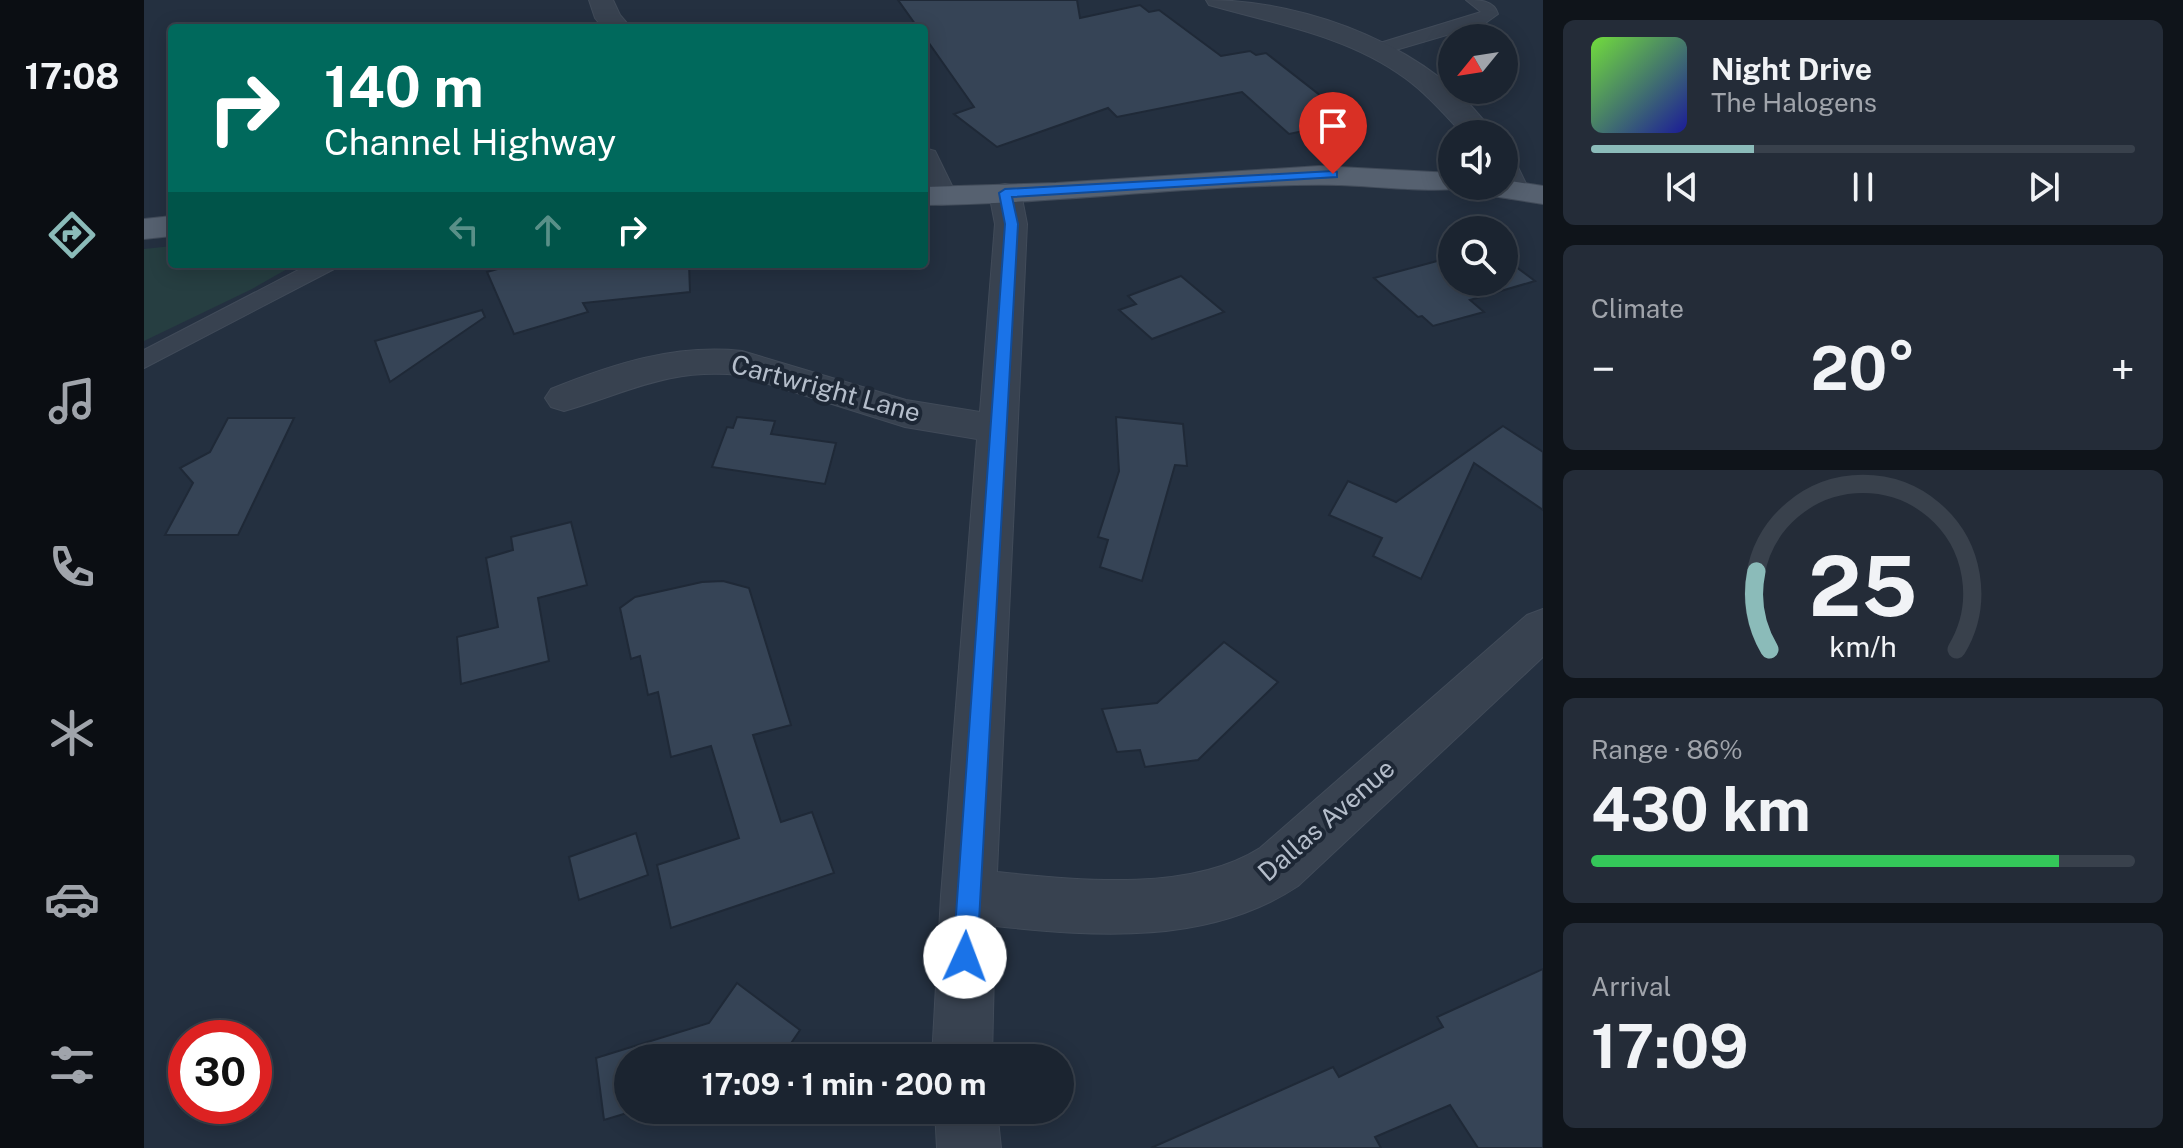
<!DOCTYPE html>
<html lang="en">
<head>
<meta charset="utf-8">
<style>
	:root { --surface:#1b2430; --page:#242c38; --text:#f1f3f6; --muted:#a0a4ab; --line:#39414c; --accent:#8bbbb9 }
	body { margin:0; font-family:"Public Sans",sans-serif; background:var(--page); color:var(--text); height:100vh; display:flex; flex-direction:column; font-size:30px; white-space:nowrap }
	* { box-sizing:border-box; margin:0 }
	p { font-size:26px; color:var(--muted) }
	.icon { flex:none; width:44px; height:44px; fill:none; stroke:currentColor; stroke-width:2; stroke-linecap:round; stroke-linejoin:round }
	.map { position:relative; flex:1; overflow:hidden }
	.panel { display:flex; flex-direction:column; gap:20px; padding:20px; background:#0f141a; width:640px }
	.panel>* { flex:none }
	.banner { position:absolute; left:24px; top:24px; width:760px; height:244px; border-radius:8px; box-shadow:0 4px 20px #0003,0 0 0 2px var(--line); background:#00695c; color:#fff; overflow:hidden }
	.needle { width:52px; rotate:240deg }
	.tools { position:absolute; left:1294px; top:24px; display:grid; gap:16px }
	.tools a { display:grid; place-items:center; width:80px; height:80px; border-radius:50%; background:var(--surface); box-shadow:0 4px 20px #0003,0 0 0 2px var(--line); font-size:40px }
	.speed { position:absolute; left:24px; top:1020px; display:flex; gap:16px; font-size:40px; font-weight:700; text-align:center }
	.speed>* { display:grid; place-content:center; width:104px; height:104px; border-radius:50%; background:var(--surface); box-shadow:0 4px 20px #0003,0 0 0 2px var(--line); line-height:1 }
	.speed .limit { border:12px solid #d22; background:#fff; color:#111 }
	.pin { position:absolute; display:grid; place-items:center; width:68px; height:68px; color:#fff; margin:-82px -34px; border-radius:50% 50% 50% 0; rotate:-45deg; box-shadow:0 0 8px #0007 }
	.pin .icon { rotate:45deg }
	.me { position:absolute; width:88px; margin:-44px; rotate:2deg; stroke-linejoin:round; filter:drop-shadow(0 0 6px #0008) }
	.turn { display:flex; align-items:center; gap:28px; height:168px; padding:0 24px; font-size:36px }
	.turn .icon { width:104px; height:104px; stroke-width:2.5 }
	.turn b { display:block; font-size:56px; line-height:68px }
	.lanes { display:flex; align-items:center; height:76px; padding:0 24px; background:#0003; justify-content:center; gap:40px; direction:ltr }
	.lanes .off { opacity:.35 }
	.big { font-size:60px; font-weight:700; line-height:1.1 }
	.panel .card { flex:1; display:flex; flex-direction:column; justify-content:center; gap:12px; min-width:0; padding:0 28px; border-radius:12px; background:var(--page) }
	.panel .dial { align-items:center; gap:0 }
	.dial svg { height:208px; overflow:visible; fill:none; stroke:var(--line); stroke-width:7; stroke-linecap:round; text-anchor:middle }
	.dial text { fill:var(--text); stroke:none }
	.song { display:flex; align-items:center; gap:24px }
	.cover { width:96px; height:96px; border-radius:12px; background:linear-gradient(135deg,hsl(100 70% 55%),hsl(240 70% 35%)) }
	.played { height:8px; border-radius:4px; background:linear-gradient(90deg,var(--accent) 30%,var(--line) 30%) }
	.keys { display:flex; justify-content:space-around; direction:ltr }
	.heat { display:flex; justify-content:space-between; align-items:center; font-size:44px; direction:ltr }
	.charge { height:12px; border-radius:6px; background:linear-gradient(90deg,#34c759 86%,var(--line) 0) }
	.trip { position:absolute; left:470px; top:1044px; width:460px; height:80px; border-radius:40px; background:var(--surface); box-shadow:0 4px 20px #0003,0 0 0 2px var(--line); font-weight:700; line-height:80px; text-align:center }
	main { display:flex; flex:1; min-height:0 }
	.dock { display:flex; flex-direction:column; width:144px; justify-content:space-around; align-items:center; background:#0b0e13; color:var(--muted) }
	.dock .icon { width:56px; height:56px }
	.dock .selected { color:var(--accent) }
	.dock b { font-size:36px; color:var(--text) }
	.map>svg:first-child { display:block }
	.green { fill:#263e41 }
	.building { fill:#364456; stroke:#1f2937; stroke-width:2 }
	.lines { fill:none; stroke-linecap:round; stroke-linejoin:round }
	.service-casing { stroke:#414b59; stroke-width:2 }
	.minor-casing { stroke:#414b59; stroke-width:2 }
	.primary-casing { stroke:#414b59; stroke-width:2 }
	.service { fill:#384250; fill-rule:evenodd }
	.minor { fill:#384250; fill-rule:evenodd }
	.primary { fill:#566170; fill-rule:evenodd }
	.route { fill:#1a73e8; stroke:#114b97; stroke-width:2 }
	.labels { text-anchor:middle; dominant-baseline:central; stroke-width:8; stroke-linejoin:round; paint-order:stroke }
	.street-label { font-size:26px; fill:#b4bdca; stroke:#1d2735 }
</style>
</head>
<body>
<main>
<nav class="dock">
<b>17:08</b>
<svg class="icon selected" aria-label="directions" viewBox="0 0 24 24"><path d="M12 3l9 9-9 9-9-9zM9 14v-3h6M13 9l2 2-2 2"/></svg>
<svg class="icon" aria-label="music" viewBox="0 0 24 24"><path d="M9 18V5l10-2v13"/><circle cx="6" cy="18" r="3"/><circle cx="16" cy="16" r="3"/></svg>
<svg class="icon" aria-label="phone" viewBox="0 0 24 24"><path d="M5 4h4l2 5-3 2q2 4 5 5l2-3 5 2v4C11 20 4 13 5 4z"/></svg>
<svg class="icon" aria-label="climate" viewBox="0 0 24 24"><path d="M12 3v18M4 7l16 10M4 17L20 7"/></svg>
<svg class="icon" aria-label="car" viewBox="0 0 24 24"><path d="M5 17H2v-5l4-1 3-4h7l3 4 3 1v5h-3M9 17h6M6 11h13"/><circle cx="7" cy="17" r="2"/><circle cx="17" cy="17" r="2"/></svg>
<svg class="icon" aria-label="filters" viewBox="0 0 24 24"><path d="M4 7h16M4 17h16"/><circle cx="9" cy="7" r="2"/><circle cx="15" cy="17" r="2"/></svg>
</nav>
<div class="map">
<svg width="1399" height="1148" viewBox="0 0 1399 1148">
	<rect width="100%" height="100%" fill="#243040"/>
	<!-- green -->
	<polygon class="green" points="28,246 28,264 152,264 108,289 0,341 0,249"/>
	<!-- building -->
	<g class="building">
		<polygon points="754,0 933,0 936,18 996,5 1005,12 1015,10 1077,56 1106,51 1112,55 1122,53 1209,121 1145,134 1098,92 973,117 964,108 853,147 810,114 830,107 780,36 780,28 774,28"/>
		<polygon points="1308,257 1308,282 1360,282 1360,258 1391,281 1326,300 1340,312 1289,326 1278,316 1274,317 1230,278"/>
		<polygon points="371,264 545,264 546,292 439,303 444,312 370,334 343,272"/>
		<polygon points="1037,276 1080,312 1008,339 975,310 992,304 984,296"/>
		<polygon points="338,310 341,317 246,382 231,341"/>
		<polygon points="593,417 631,421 627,434 692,443 681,484 568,467 583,427 589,428"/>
		<polygon points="972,417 1039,424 1043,466 1031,465 998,581 956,567 964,540 954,537 975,471"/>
		<polygon points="84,418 150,418 94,535 21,535 49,483 36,468 66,452"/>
		<polygon points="1359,426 1399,452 1399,510 1330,463 1277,579 1229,556 1238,538 1185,515 1204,481 1252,502"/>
		<polygon points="427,522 443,585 394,598 405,661 317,684 313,637 354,627 342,558 369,550 367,537"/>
		<polygon points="579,581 605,588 647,725 609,735 637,822 668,812 690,873 527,928 513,865 595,838 567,746 527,757 514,692 504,695 496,656 487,659 476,608 491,597 558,582"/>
		<polygon points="1080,642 1134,682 1054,760 1001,767 996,750 973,752 958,709 1013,703"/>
		<polygon points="492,833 504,875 435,900 425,857"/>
		<polygon points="1399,969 1399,1148 1334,1148 1306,1105 1231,1137 1237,1148 1007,1148 1189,1067 1195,1077 1299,1027 1293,1017"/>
		<polygon points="593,983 656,1030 637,1058 484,1058 484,1110 493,1110 460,1120 452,1058 565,1023"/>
	</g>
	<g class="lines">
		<defs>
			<g id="service">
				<path d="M1322,0C1335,0 1350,0 1354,14L1340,24L1238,54L1232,55L1224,50L1226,46L1337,12Z"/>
				<polygon points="166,264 193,264 190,269 0,368 0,350"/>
			</g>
			<g id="minor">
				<polygon points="445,0 469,0 476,15 487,28 459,28 451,18"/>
				<path d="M1062,0C1163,0 1290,47 1350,134H1319C1301,115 1283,94 1261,78C1204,36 1132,24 1065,5Z"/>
				<polygon points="780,148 791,151 813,196 808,203 797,205 786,203 780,193"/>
				<polygon points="1360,158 1371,161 1385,190 1380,197 1369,199 1358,197 1352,186 1360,186"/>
				<path d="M861,184L872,186L877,193L883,224L853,872C933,880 1045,893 1116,848L1383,615L1399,609V657L1154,886C1065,945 953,937 851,926L848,1058H788L797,896L833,439L761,427L596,375C523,368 486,392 420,411L407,407L401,398L407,389C469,364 530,344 598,351L762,400L836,412L851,224L845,193L850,186Z"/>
				<polygon points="791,1110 853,1110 857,1148 793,1148"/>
			</g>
			<g id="primary">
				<path d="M1176,166L1308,173V186H1321C1308,195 1217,185 1194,185C1056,183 918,204 780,205V187L912,183Z"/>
				<polygon points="1360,180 1399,186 1399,204 1329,193 1324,186 1360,186"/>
				<polygon points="28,216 28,236 0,239 0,219"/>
			</g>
		</defs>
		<!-- service casing -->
		<use href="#service" class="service-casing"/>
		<!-- minor casing -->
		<use href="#minor" class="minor-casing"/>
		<!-- primary casing -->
		<use href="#primary" class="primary-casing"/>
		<!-- service -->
		<use href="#service" class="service"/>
		<!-- minor -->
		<use href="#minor" class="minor"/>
		<!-- primary -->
		<use href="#primary" class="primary"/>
	</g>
	<!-- route -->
	<polygon class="route" points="1189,171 1193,172 1193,177 868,197 874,224 833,957 830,966 821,969 813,966 809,957 861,224 855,193 861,189"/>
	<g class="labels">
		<!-- street labels -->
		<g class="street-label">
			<text transform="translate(682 388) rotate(15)">Cartwright Lane</text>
			<text transform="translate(1182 820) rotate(-41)">Dallas Avenue</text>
		</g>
	</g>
</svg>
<div class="tools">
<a><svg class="needle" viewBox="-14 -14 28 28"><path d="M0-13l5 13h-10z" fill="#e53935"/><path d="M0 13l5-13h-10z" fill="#a0a4ab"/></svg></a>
<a><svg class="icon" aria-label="sound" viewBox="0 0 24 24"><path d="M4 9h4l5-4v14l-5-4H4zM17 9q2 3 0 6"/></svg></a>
<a><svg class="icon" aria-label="search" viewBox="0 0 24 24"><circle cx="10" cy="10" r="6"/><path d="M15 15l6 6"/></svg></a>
</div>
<div class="speed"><div class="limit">30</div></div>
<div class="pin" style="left:1189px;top:174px;background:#d93025"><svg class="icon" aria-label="arrive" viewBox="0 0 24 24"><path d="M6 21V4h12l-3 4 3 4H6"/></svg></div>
<svg class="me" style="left:821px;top:957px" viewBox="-20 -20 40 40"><circle r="19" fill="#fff"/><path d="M0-13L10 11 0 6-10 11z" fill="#1a73e8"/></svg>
<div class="trip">17:09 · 1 min · 200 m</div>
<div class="banner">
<div class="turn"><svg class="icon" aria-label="right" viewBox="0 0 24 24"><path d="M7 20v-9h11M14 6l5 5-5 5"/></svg><div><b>140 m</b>Channel Highway</div></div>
<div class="lanes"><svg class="icon off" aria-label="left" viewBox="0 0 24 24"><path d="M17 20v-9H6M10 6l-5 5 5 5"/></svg><svg class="icon off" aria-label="ahead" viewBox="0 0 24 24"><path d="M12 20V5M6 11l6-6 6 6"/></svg><svg class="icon" aria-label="right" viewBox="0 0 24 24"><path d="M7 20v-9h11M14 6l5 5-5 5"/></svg></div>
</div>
</div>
<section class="panel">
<div class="card">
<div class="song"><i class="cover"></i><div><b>Night Drive</b><p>The Halogens</p></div></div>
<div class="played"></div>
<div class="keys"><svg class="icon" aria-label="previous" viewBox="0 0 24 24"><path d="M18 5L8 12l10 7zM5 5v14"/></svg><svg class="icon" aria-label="pause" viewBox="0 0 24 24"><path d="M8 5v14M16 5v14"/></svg><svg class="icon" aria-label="next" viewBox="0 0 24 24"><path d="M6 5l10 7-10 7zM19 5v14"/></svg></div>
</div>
<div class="card"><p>Climate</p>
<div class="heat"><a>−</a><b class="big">20°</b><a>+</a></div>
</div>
<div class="card dial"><svg viewBox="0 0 100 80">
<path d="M14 69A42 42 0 1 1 86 69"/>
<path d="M14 69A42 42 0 0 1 9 39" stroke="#8bbbb9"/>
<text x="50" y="56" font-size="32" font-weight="700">25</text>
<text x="50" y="72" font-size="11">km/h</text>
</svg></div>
<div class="card"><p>Range · 86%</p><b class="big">430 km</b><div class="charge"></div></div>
<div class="card"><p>Arrival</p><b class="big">17:09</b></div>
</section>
</main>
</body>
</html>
